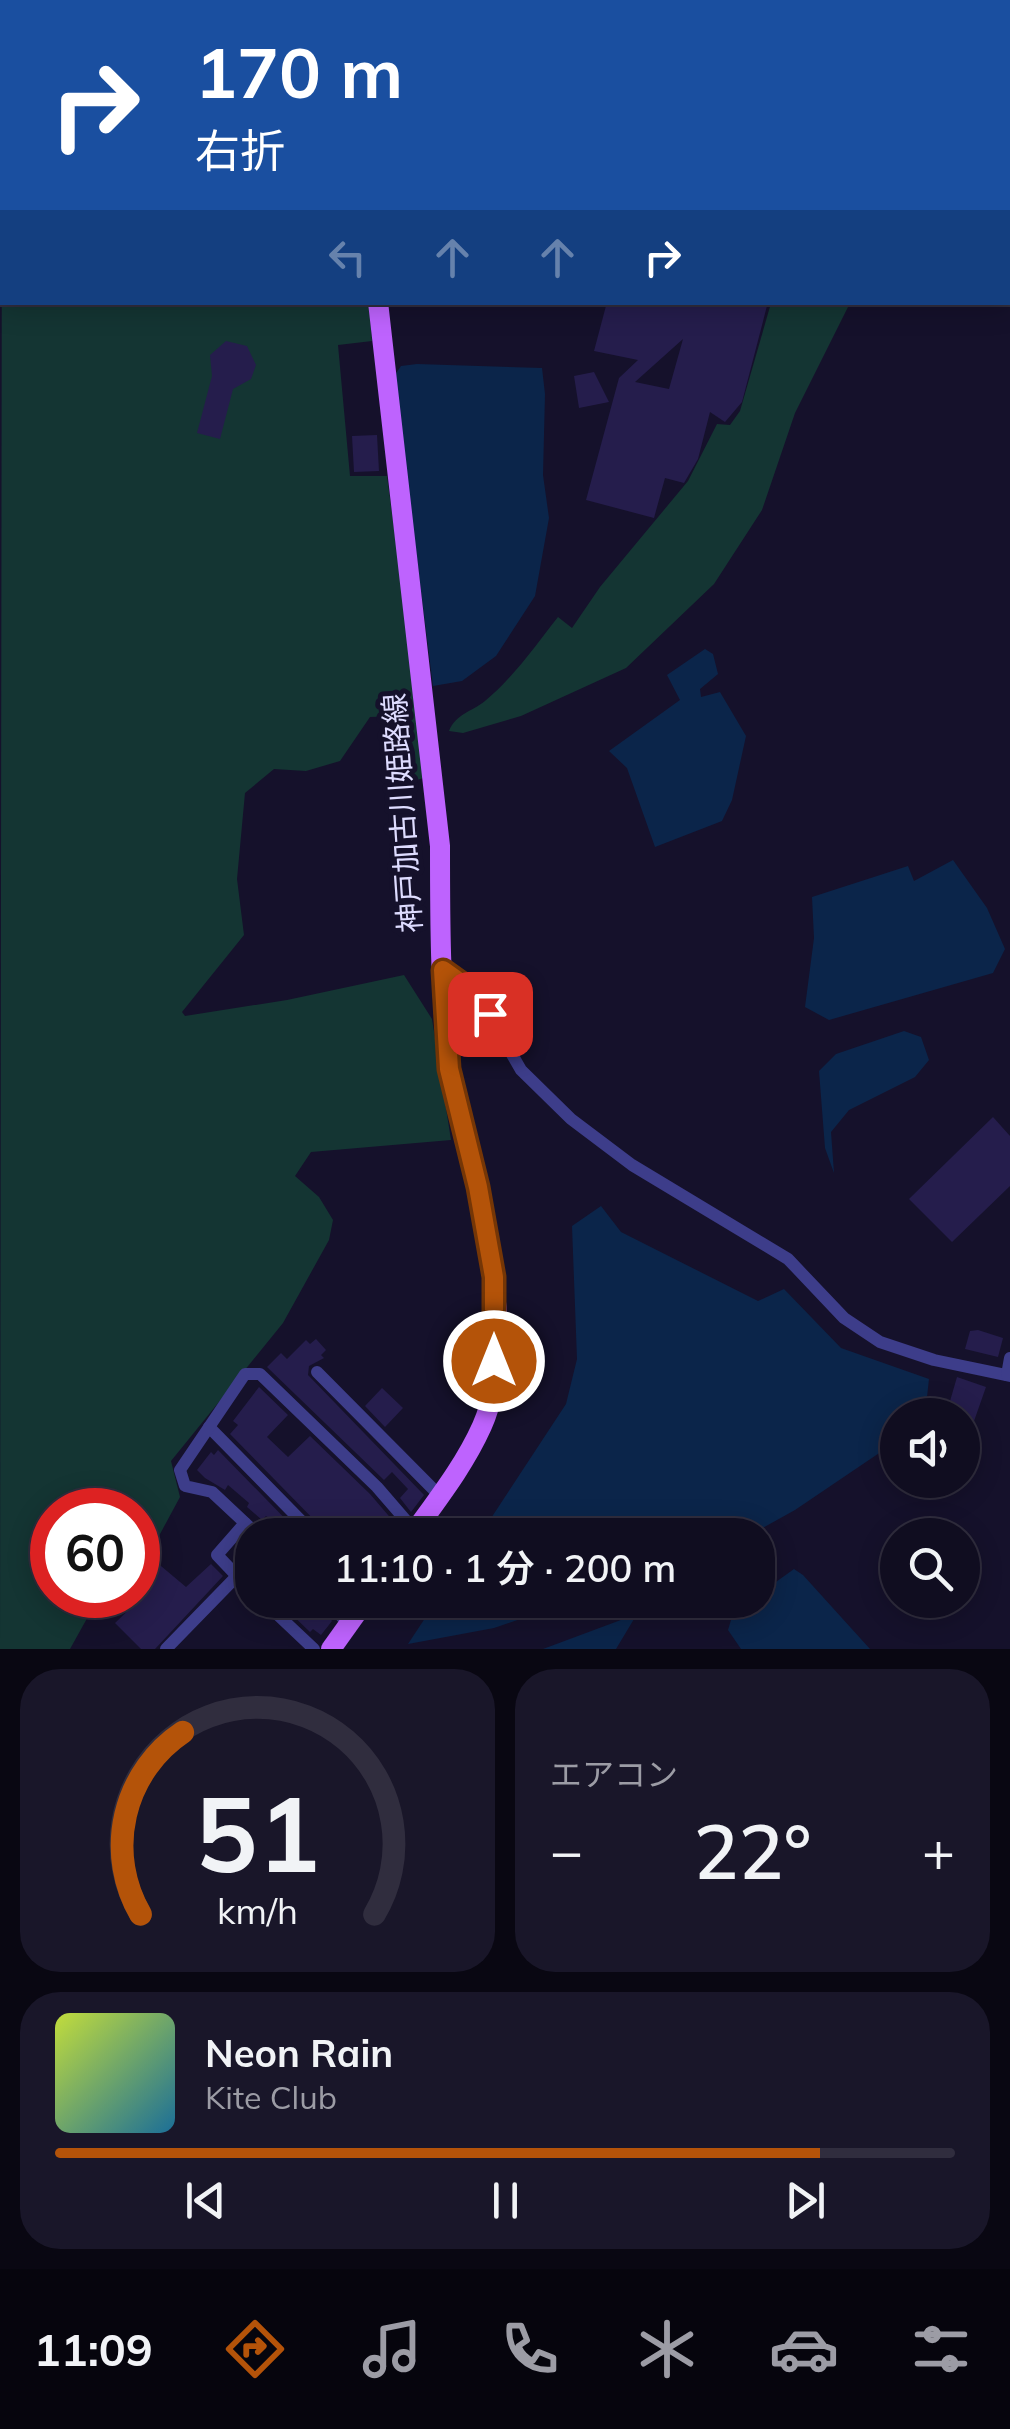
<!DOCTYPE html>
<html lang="ja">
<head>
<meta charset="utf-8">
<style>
	:root { --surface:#100d20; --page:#191629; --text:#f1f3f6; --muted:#9c9ca5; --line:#302d3e; --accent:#b45309 }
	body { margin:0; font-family:Mulish,"Noto Sans JP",sans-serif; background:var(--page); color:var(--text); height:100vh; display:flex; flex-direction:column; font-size:38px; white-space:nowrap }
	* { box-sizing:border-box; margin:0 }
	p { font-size:32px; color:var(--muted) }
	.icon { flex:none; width:55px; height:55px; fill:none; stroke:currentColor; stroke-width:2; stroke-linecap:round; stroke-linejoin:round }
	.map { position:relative; height:1649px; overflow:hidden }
	.drawer { display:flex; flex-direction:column; gap:20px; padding:20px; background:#090712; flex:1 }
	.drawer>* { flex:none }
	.banner { position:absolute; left:0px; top:0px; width:1010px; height:305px; box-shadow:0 5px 25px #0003,0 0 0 2px var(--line); background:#1a4fa0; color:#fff; overflow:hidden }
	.fabs { position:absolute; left:880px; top:1398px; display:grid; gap:20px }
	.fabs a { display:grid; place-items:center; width:100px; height:100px; border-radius:50%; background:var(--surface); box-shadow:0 5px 25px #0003,0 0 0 2px var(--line); font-size:50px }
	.speed { position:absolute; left:30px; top:1488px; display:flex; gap:20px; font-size:50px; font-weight:700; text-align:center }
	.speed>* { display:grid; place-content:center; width:130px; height:130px; border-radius:50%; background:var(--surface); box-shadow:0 5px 25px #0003,0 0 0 2px var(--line); line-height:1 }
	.speed .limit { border:15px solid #d22; background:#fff; color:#111 }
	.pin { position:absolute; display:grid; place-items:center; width:85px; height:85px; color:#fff; margin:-42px; border-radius:20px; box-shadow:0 5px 15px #0006 }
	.me { position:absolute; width:110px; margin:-55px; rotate:0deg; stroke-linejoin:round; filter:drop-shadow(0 0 8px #0008) }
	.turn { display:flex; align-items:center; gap:35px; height:210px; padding:0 30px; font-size:45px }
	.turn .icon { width:130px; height:130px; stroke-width:2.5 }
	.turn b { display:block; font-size:70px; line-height:85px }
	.lanes { display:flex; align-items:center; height:95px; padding:0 30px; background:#0003; justify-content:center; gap:50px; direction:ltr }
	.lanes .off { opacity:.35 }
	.big { font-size:75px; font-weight:600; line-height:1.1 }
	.drawer .widget { flex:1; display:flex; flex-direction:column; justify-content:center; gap:15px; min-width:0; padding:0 35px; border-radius:40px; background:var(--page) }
	.drawer .dial { align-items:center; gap:0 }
	.dial svg { height:260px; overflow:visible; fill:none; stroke:var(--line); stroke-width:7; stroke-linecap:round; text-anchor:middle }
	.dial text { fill:var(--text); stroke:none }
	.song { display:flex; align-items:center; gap:30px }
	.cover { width:120px; height:120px; border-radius:15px; background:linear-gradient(135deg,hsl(70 70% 55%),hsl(200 70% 35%)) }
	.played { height:10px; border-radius:5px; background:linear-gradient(90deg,var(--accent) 85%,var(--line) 85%) }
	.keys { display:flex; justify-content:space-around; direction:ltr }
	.heat { display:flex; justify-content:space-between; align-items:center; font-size:55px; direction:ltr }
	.drawer .tiles { flex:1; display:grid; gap:20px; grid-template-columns:1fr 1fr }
	.widget:last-child { grid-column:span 2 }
	.trip { position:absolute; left:235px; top:1518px; width:540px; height:100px; border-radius:40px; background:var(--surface); box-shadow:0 5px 25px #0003,0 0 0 2px var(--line); font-weight:600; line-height:100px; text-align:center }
	.menu { display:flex; height:160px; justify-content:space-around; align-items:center; background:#06050d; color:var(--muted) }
	.menu .icon { width:70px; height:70px }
	.menu .current { color:var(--accent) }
	.menu b { font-size:45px; color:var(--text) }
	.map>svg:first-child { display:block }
	.green { fill:#143533 }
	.water { fill:#0b254a }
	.building { fill:#251d4c; fill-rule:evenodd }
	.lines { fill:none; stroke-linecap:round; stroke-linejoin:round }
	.street { stroke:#3d3d8a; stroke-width:12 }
	.primary { stroke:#be63fe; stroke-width:20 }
	.route-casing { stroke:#753606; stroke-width:25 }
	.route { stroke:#b45309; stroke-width:18 }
	.labels { text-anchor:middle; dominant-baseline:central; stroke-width:10; stroke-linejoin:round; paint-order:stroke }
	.street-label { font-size:30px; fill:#dedcff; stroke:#15112b }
</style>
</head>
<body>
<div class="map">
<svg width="1010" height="1649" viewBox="0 0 1010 1649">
	<rect width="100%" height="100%" fill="#15112b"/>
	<!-- green -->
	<g class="green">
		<polygon points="104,0 367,0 102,2"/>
		<polygon points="596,0 1010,0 1010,233 1008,234 1008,2 596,2"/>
		<polygon points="2,109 2,302 369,303 372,341 338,345 350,476 387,476 427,777 413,781 400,716 370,717 340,761 306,771 274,769 245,793 237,879 244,935 182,1012 185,1016 287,1000 404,975 432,1019 451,1140 311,1152 295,1176 319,1197 333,1220 329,1240 283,1323 171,1461 180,1497 146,1560 139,1588 138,1510 52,1510 52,1595 100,1595 70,1649 0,1649"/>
		<path d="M771,303H850L795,413L762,510L714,584L626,668L521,716L463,733L449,731C456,714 471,712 485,701C513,678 536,645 558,617L572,628L600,587L688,481L717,424L730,425L740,411Z"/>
	</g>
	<!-- water -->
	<g class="water">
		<polygon points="417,364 542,368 545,394 543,475 549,518 535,596 496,656 462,681 433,686 394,376 401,366"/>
		<polygon points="705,649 713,654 718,674 700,689 701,697 720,692 746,736 732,800 722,821 655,847 627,768 609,751 680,700 667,675"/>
		<polygon points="953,860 987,908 1005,949 993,973 829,1020 805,1007 814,938 812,897 908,866 914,881"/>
		<polygon points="904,1031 921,1037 929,1060 915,1077 849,1110 831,1132 834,1173 825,1148 819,1071 836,1054"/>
		<polygon points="601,1206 621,1232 758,1301 784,1289 841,1348 929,1379 925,1415 898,1415 897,1441 795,1510 750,1535 480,1535 566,1404 577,1359 572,1226"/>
		<polygon points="794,1569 803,1575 870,1649 741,1649 728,1630 737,1600 758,1600 758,1595"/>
		<polygon points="437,1600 576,1600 494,1628 408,1644"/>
		<polygon points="637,1614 616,1649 543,1649"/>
	</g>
	<!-- building -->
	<g class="building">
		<path d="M607,302H768L742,402L725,422L710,412L698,459L684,483L665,478L654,518L586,500L619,378L638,360L594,351ZM683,339L669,389L635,382Z"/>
		<polygon points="226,341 247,346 256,365 251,379 233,389 220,439 197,433 212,376 210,355"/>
		<polygon points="594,372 609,402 579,408 574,376"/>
		<polygon points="377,435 379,471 354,472 352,436"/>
		<polygon points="993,1117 1010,1136 1010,1186 952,1242 909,1199"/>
		<polygon points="978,1330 1003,1338 998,1357 965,1349 970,1331"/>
		<polygon points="316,1339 326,1350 321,1355 324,1358 309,1366 308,1375 424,1495 411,1512 400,1498 408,1489 392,1472 384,1480 267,1367 281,1353 287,1359 306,1340 310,1344"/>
		<polygon points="957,1377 986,1387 973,1424 977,1426 965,1450 962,1415 946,1415"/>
		<polygon points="259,1387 288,1415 267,1437 288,1457 310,1436 370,1494 400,1529 395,1535 325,1535 322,1528 230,1434 238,1425 233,1421"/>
		<polygon points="382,1388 403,1408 385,1427 365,1406"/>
		<polygon points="218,1450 301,1535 291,1535 266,1516 262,1520 247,1507 249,1503 228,1485 225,1490 205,1478 197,1470 211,1452 214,1455"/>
		<polygon points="155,1561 186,1587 211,1564 223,1576 155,1649 141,1649 115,1623 138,1601 135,1598 152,1577 146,1572"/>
		<polygon points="289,1600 317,1600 332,1621 321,1635 313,1629 310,1632 284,1607"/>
	</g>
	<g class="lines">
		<!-- street -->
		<g class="street">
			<polyline points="443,970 478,995 521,1070 571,1119 632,1165 788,1259 844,1318 880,1342 934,1360 1010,1376"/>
			<polyline points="317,1372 440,1496"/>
			<polyline points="1007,1375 1010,1358"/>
			<polyline points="209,1427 315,1535"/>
			<polyline points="258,1535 212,1492 185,1486 180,1470 245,1374 260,1374 377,1487 415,1531"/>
			<polyline points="237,1576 217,1555 245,1523"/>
			<polyline points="262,1600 314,1649"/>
			<polyline points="327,1600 349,1625"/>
			<polyline points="166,1649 237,1576 252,1591"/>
		</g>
		<!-- primary -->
		<g class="primary">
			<polyline points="376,2 376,0"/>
			<path d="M378,302L440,846C440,919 440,994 449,1067C454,1106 469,1146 477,1185C492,1254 512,1359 482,1426C464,1466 437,1500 412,1535"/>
			<polyline points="331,1649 366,1600"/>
		</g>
	</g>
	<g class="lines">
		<defs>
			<polyline id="route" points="490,1014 478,995 443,970 449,1069 478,1187 494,1277 494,1361"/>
		</defs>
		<!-- route casing -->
		<use href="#route" class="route-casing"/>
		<!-- route -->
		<use href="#route" class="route"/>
	</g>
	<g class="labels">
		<!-- street labels -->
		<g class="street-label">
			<text transform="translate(402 813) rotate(-94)">神戸加古川姫路線</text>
		</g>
	</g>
</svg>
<div class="fabs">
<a><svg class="icon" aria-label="sound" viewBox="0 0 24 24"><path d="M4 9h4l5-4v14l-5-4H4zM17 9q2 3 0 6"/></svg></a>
<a><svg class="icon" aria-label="search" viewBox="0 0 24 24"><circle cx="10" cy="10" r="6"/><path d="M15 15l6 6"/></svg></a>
</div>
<div class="speed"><div class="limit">60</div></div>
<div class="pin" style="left:490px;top:1014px;background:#d93025"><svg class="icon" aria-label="arrive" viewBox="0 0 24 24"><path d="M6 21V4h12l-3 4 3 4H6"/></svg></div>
<svg class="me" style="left:494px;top:1361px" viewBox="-20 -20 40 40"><circle r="17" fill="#b45309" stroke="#fff" stroke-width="3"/><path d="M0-11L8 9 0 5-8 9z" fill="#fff"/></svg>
<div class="trip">11:10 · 1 分 · 200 m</div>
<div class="banner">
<div class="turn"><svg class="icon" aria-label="right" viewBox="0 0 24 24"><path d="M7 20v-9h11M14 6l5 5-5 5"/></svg><div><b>170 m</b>右折</div></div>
<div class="lanes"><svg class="icon off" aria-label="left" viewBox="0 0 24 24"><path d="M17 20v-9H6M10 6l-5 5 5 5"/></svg><svg class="icon off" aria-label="ahead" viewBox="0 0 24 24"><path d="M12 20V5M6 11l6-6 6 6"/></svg><svg class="icon off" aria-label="ahead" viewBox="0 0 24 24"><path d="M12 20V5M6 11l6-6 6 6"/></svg><svg class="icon" aria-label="right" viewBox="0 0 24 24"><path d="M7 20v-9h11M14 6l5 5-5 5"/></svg></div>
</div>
</div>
<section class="drawer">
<div class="tiles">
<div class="widget dial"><svg viewBox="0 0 100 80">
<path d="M14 69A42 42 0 1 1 86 69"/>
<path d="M14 69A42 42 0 0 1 27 13" stroke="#b45309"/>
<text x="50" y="56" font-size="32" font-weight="700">51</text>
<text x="50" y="72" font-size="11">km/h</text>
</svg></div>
<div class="widget"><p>エアコン</p>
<div class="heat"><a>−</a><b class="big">22°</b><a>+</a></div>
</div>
<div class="widget">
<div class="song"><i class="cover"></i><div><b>Neon Rain</b><p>Kite Club</p></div></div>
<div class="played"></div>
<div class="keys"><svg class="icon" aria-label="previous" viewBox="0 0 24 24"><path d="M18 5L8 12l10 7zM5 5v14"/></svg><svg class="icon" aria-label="pause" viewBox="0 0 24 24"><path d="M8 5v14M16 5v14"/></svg><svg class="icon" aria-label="next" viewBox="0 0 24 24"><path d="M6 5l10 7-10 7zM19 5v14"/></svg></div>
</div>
</div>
</section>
<nav class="menu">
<b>11:09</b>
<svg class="icon current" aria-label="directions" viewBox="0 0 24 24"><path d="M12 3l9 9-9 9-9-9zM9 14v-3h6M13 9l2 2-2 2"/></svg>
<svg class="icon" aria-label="music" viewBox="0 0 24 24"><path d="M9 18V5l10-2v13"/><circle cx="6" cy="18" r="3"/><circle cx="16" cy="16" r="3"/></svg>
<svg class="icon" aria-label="phone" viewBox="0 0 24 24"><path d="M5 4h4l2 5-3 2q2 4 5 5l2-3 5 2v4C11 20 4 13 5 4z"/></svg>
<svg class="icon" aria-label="climate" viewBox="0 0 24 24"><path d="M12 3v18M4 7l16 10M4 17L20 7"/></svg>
<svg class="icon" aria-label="car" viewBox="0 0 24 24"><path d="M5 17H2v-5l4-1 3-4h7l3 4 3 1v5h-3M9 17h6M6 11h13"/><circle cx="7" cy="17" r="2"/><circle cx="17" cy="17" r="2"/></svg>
<svg class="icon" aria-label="filters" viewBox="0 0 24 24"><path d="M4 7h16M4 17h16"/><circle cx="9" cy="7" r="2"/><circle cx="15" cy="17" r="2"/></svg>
</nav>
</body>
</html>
